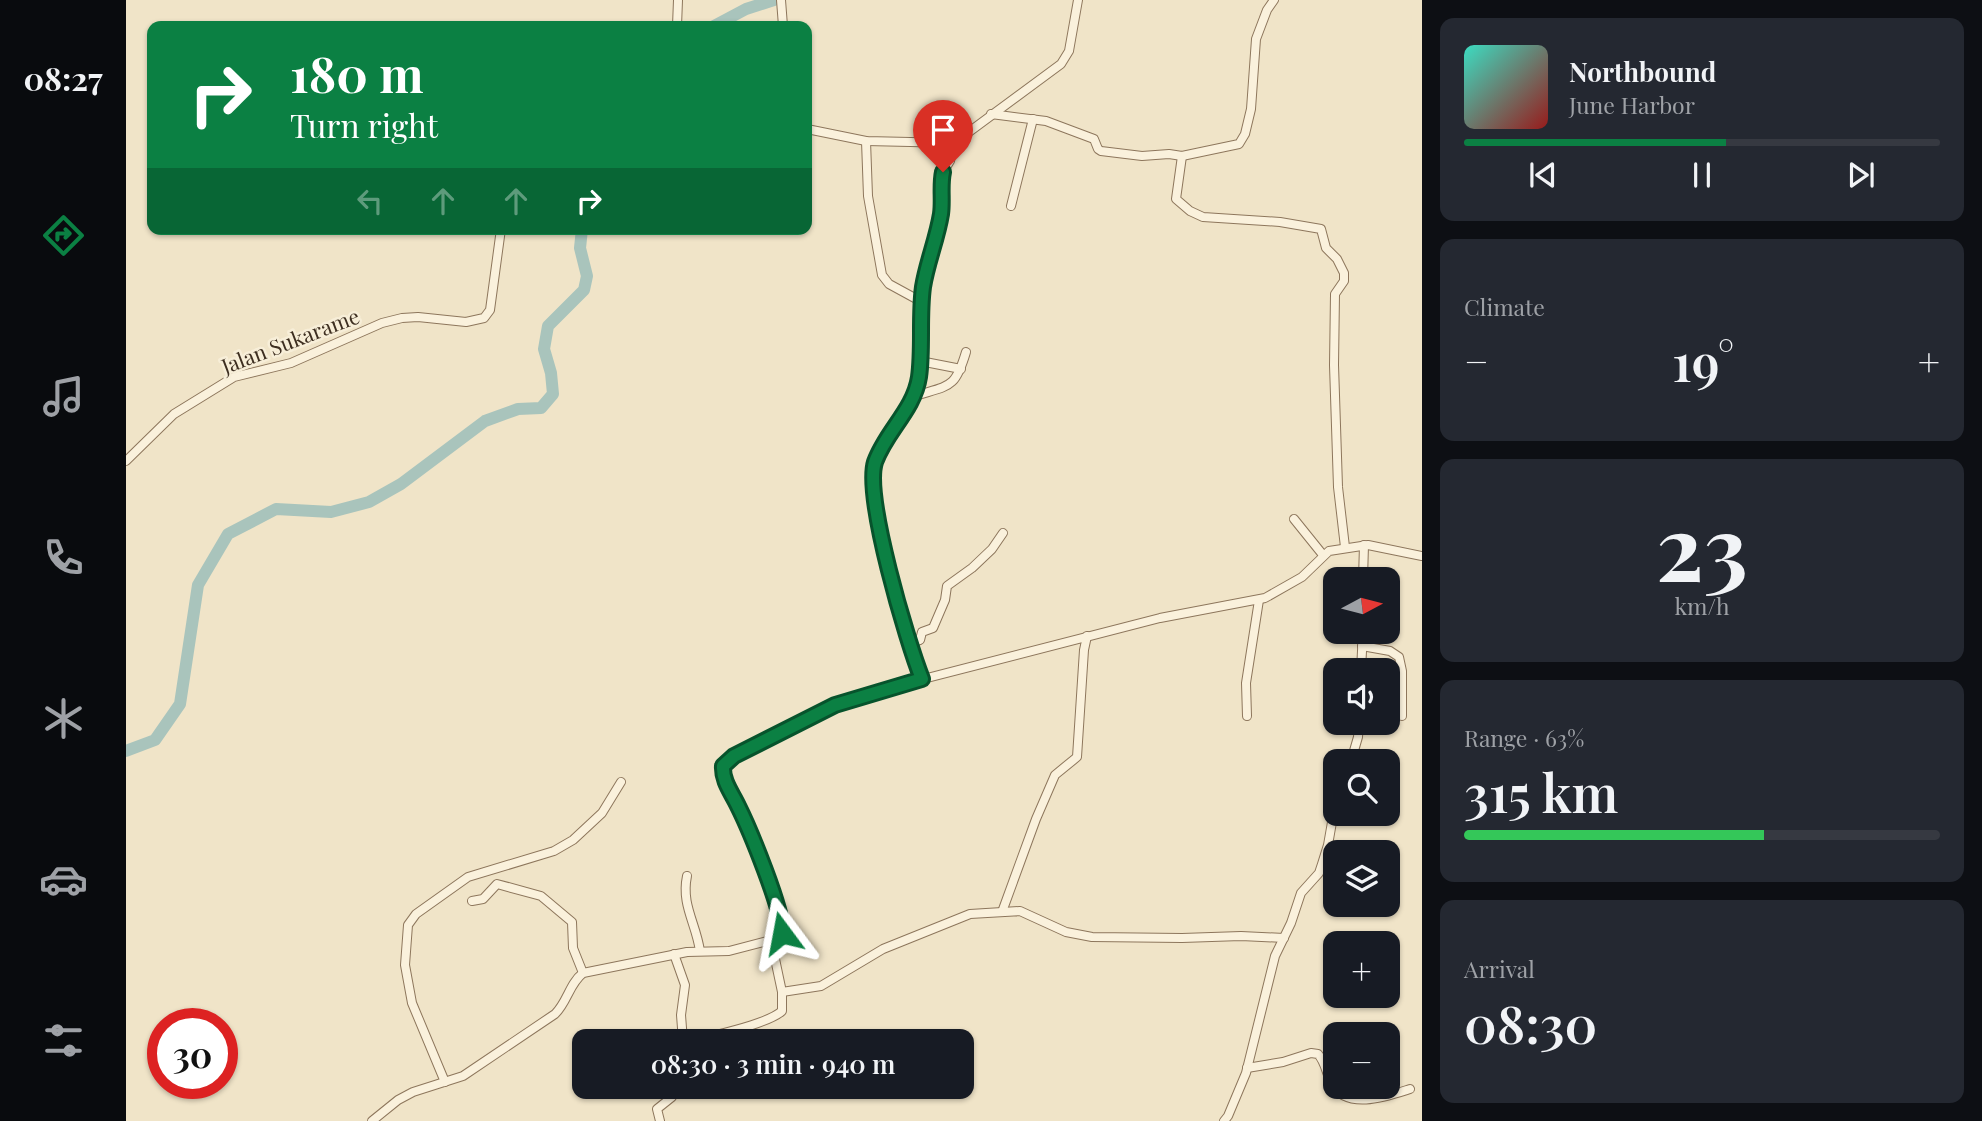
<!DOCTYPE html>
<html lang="en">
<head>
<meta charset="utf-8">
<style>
	:root { --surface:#171b24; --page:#242831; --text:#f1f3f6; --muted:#9ea1a6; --line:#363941; --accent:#0b8043 }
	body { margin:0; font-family:"Playfair Display",serif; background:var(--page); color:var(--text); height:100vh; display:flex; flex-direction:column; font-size:26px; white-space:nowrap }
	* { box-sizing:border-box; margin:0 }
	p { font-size:23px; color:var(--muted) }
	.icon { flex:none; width:38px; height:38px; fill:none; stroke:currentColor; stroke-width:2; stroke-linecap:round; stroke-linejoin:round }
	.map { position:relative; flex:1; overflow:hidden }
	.panel { display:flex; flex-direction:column; gap:18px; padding:18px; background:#0d0f14; width:560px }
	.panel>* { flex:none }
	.hud { position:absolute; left:21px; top:21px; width:665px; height:214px; border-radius:14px; box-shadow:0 2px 5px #0004; background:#0b8043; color:#fff; overflow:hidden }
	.needle { width:46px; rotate:83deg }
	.buttons { position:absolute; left:1197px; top:567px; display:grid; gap:14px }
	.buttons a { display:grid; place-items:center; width:77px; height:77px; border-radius:14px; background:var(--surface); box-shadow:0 2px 5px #0004; font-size:35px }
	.speed { position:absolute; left:21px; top:1008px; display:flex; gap:14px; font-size:35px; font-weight:700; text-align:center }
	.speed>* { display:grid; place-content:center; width:91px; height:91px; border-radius:50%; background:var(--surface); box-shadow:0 2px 5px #0004; line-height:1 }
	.speed .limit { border:10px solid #d22; background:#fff; color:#111 }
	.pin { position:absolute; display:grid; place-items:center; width:60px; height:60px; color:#fff; margin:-72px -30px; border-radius:50% 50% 50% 0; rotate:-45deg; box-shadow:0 0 7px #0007 }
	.pin .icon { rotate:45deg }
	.me { position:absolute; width:77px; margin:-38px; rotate:347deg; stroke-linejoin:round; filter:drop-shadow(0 0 5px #0008) }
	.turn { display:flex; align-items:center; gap:24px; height:147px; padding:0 28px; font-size:32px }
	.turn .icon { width:91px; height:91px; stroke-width:2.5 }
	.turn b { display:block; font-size:49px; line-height:60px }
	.lanes { display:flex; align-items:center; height:66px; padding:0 28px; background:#0003; justify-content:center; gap:35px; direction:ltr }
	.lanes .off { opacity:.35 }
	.big { font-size:52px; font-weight:600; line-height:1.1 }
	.panel .tile { flex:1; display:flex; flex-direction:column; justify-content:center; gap:10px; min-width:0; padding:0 24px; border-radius:14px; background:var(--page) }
	.panel .dial { align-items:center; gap:0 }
	.dial b { font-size:91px; line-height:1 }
	.song { display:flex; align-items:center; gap:21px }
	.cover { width:84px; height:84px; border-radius:10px; background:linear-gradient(135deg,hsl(170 70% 55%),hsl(0 70% 35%)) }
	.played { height:7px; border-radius:4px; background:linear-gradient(90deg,var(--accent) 55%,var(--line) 55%) }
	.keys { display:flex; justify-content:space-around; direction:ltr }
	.heat { display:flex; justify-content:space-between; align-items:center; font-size:38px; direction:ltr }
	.charge { height:10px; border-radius:5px; background:linear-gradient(90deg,#34c759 63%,var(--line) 0) }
	.trip { position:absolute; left:446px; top:1029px; width:402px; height:70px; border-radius:14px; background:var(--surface); box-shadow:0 2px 5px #0004; font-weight:600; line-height:70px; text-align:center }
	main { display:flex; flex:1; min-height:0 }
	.dock { display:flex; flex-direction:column; width:126px; justify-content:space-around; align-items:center; background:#090b0e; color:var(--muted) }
	.dock .icon { width:49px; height:49px }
	.dock .active { color:var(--accent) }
	.dock b { font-size:32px; color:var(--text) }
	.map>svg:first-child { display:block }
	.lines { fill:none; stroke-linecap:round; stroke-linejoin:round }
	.river { stroke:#a9c4bc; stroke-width:12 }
	.minor-casing { stroke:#8d765c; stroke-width:10 }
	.minor { stroke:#faf1dc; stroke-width:8 }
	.route-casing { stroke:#07532c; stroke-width:18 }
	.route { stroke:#0b8043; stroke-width:12 }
	.labels { text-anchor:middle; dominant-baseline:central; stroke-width:5; stroke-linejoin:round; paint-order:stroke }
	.street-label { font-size:21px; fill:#3d2e20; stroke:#f7eed8 }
</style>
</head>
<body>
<main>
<nav class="dock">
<b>08:27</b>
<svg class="icon active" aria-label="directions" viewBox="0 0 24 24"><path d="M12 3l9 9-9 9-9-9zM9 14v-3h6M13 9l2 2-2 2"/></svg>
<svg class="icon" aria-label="music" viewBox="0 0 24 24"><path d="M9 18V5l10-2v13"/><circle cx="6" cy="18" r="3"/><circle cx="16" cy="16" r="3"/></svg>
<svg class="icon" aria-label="phone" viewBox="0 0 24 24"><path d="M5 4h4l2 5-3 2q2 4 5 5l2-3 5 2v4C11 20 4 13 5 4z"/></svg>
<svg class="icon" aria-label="climate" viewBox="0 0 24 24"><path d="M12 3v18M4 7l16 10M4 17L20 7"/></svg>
<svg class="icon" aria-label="car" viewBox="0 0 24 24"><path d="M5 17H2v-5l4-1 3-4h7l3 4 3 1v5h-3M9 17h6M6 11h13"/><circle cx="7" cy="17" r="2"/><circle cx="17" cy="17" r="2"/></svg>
<svg class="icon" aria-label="filters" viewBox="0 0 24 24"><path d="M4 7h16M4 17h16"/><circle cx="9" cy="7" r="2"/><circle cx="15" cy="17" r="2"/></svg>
</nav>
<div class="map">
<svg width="1296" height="1121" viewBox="0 0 1296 1121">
	<rect width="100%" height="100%" fill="#f0e4c8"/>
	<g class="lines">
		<!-- river -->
		<g class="river">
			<polyline points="588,26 620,9 648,0"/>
			<polyline points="0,751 29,740 54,704 72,585 102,534 150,509 205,512 243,502 275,484 359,421 392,409 415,408 427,394 425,373 418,349 422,326 458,290 461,276 454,248 456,229"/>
		</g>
		<defs>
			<g id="minor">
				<polyline points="655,0 657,26"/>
				<polyline points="551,26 552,0"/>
				<polyline points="865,114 920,121 968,139 972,149 975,151 1016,156 1043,154 1056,156 1113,144 1119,134 1125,109 1130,39 1141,10 1148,0"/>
				<polyline points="681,129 740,141 828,143 935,64 943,51 952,0"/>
				<path d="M740,141L742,196L756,275L763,284L796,302C795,326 798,376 788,397C777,421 754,440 748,467C743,490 752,517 757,540C768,587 779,634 796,679"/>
				<polyline points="1056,156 1050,199 1064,211 1077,217 1154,222 1195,229 1200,248 1211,259 1218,273 1218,281 1209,294 1208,365 1212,487 1219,547"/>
				<polyline points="885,206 907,119"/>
				<polyline points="796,302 802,259 815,213 816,174 824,161 828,143"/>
				<polyline points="794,361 835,369"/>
				<path d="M789,396C824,385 829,389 840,352"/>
				<polyline points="0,461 48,414 108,377 165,363 256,323 276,318 292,317 340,322 358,318 364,310 375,229"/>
				<polyline points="1168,519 1197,555"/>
				<polyline points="1237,579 1238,545"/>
				<polyline points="782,644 794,640 796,632 807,628 819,600 821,586 846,568 866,549 877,533"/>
				<polyline points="1236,646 1264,651 1273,657 1276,671 1276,716"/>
				<polyline points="1235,670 1237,632"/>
				<polyline points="1121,716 1120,683 1133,600"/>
				<polyline points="1225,761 1232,737 1233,723"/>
				<path d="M561,876C555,905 570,923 574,951"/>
				<polyline points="346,901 357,899 371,884 415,896 446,922 447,948 457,973"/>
				<polyline points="876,912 910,819 929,775 951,757 958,650 961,636"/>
				<polyline points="548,954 559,985 555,1015 557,1041"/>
				<polyline points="656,992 695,986 757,949 844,914 894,911 940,932 966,937 1056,938 1115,936 1158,938"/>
				<path d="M567,1041C588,1035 642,1024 656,1011V992L645,940"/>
				<path d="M1121,1068L1157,1062L1185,1053L1192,1054C1200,1063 1200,1074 1206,1084C1221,1111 1262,1096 1284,1089"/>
				<polyline points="319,1082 286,1003 279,965 282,925 290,914 342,877 428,851 447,840 476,813 495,782"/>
				<path d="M246,1121L272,1100L287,1092L337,1076L429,1014C442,1001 443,984 457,973L561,952L603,951L645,940L653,937L656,930L646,895L624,833L596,773L597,766L601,760L709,705L770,686L1034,618L1139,598L1176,577L1203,551L1242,545L1296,556"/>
				<polyline points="534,1121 531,1109 546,1097 548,1087"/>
				<polyline points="1098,1121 1102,1116 1120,1073 1149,956 1165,923 1175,893 1193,873 1196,864 1202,845 1209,805"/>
			</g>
		</defs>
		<!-- minor casing -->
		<use href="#minor" class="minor-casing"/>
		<!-- minor -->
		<use href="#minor" class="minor"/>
	</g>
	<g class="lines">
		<defs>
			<path id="route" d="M656,933C658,912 623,828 612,806C606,793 596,781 597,766L608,756L709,705L796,679C781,641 738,497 749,462C760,431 788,410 793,377C797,348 793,317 797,287C801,262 811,239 815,214C817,200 814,186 817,172"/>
		</defs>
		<!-- route casing -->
		<use href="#route" class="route-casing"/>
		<!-- route -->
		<use href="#route" class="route"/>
	</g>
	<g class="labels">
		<!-- street labels -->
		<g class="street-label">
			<text transform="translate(164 340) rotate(-21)">Jalan Sukarame</text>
		</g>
	</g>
</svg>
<div class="buttons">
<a><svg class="needle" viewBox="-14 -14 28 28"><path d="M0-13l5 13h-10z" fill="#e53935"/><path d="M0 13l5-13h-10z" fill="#9ea1a6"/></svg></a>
<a><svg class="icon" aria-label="sound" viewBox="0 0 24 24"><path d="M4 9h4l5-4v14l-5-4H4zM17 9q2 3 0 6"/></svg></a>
<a><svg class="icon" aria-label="search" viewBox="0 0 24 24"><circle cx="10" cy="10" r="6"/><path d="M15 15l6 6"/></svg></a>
<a><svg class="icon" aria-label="layers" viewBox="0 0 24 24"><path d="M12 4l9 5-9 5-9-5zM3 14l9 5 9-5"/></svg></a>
<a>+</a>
<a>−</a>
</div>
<div class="speed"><div class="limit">30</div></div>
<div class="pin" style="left:817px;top:172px;background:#d93025"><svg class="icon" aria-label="arrive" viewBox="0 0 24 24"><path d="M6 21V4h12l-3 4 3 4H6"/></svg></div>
<svg class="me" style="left:656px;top:933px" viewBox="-20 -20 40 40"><path d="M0-17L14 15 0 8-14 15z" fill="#0b8043" stroke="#fff" stroke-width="4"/></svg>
<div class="trip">08:30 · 3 min · 940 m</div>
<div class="hud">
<div class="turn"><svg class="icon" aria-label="right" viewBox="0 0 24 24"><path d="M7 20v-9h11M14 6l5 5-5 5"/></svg><div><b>180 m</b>Turn right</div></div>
<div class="lanes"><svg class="icon off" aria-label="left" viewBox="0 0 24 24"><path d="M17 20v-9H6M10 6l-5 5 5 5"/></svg><svg class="icon off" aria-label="ahead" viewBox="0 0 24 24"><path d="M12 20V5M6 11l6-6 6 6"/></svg><svg class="icon off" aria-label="ahead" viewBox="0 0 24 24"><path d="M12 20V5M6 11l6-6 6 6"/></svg><svg class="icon" aria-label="right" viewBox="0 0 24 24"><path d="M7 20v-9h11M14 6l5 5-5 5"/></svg></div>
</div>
</div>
<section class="panel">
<div class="tile">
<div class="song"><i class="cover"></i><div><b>Northbound</b><p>June Harbor</p></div></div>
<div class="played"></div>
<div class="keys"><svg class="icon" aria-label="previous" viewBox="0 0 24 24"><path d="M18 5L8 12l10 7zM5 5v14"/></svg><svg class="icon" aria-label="pause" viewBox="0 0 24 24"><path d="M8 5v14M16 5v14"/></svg><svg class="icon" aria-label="next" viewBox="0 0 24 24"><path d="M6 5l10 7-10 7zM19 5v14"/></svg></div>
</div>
<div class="tile"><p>Climate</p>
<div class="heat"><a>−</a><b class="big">19°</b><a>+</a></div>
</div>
<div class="tile dial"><b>23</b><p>km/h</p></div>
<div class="tile"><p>Range · 63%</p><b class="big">315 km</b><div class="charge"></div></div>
<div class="tile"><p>Arrival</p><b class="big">08:30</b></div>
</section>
</main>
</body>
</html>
